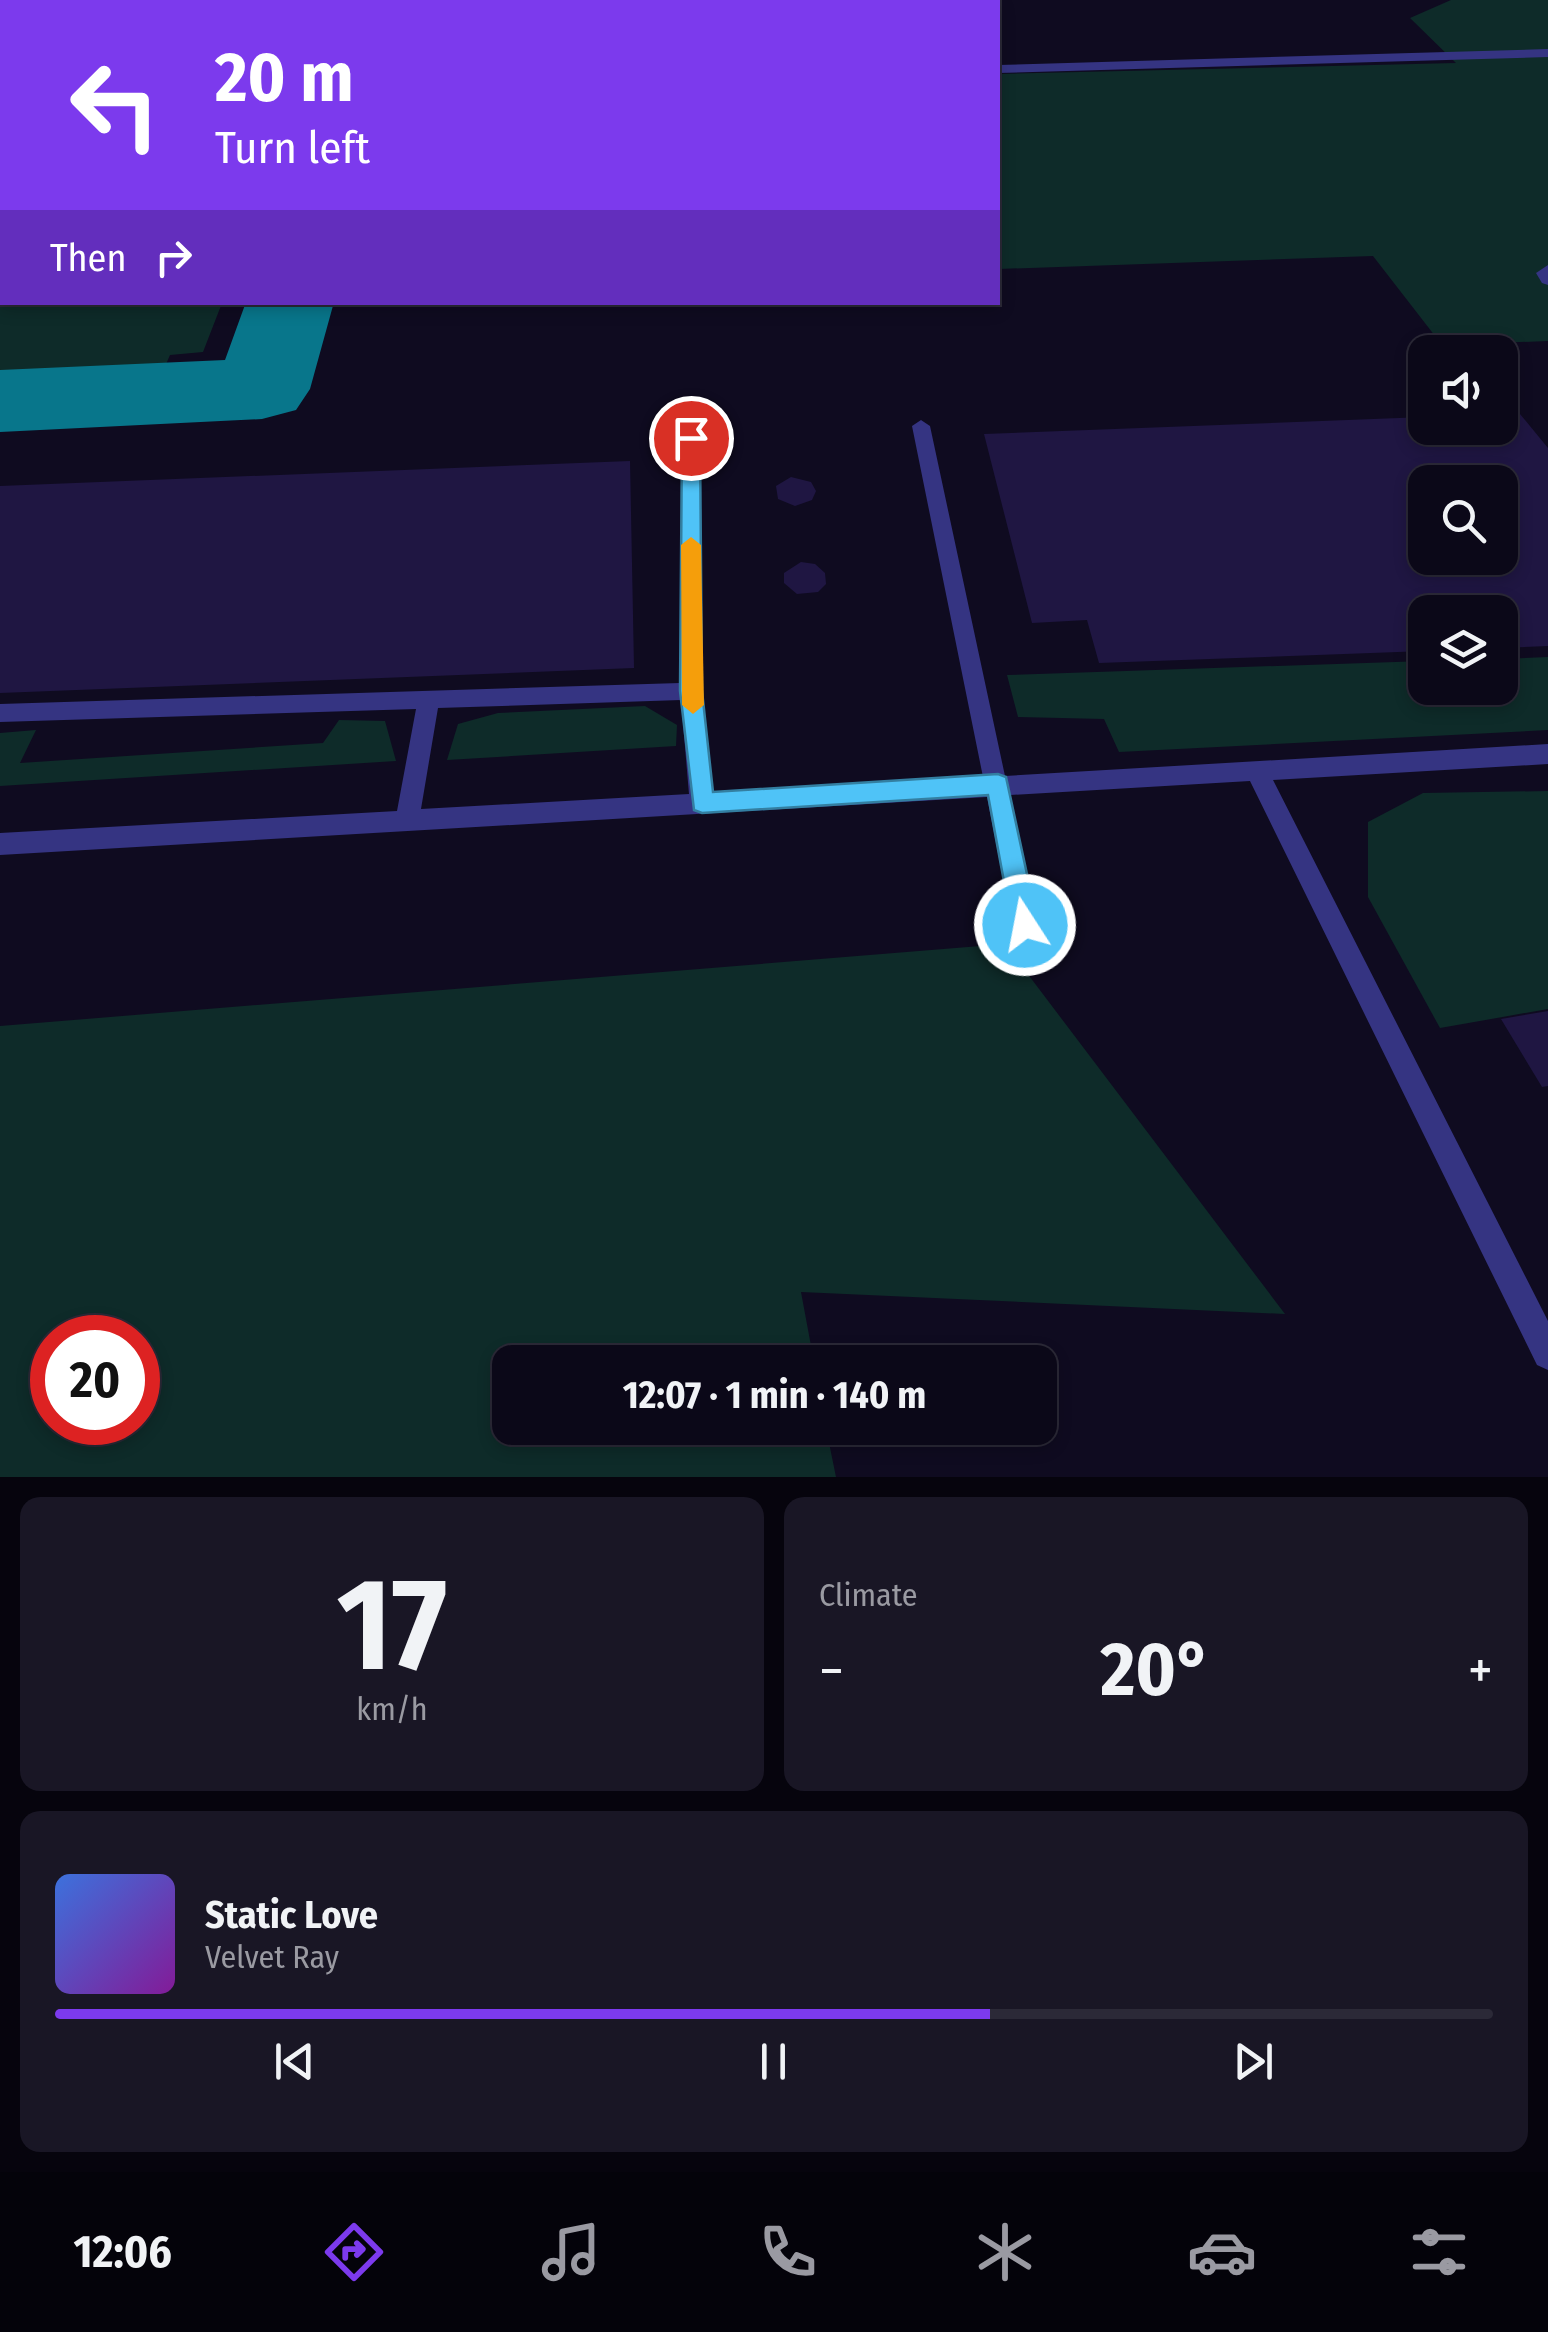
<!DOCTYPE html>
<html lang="en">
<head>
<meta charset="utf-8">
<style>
	:root { --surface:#0b0818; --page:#191625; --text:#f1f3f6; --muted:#9a9aa2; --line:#2b2937; --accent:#7c3aed }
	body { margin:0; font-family:"Fira Sans Condensed",sans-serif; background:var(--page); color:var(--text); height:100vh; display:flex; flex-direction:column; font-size:38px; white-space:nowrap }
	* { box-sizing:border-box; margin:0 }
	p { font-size:32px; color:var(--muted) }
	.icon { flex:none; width:55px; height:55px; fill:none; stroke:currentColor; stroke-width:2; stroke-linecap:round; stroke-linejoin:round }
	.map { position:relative; height:1477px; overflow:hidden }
	.drawer { display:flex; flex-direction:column; gap:20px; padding:20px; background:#06040d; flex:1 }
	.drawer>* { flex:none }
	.hud { position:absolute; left:0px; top:0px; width:1000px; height:305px; box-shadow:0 5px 15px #0003,0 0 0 2px var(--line); background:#7c3aed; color:#fff; overflow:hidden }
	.controls { position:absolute; left:1408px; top:335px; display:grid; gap:20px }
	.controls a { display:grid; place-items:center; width:110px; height:110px; border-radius:20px; background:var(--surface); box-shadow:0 5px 15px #0003,0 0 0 2px var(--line); font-size:50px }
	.speed { position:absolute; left:30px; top:1315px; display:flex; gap:20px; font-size:50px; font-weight:700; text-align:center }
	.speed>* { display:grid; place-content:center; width:130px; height:130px; border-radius:50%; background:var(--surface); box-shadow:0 5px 15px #0003,0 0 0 2px var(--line); line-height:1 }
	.speed .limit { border:15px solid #d22; background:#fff; color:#111 }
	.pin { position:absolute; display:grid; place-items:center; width:85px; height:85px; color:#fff; margin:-42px; border:5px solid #fff; border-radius:50%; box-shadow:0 2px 10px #0007 }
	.me { position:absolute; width:110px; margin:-55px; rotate:349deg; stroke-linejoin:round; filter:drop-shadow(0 0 8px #0008) }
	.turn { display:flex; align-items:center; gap:35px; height:210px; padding:0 50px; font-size:45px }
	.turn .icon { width:130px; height:130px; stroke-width:2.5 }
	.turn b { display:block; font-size:70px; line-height:85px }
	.then { display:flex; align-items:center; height:95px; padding:0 50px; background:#0003; gap:20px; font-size:38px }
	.big { font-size:75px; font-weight:700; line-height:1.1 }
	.drawer .widget { flex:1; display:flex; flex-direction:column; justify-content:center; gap:15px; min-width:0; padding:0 35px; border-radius:20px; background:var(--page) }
	.drawer .dial { align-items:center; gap:0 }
	.dial b { font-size:130px; line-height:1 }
	.song { display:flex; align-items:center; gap:30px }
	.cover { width:120px; height:120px; border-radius:15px; background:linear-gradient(135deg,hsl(220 70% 55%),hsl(290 70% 35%)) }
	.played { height:10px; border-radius:5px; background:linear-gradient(90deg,var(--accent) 65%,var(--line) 65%) }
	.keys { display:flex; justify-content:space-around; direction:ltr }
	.heat { display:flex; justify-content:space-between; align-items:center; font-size:55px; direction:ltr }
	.drawer .tiles { flex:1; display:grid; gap:20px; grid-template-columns:1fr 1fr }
	.widget:last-child { grid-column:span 2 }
	.trip { position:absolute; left:492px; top:1345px; width:565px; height:100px; border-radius:20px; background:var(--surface); box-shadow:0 5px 15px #0003,0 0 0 2px var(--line); font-weight:700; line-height:100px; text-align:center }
	.tab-bar { display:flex; height:160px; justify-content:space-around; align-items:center; background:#04030a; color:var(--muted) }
	.tab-bar .icon { width:70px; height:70px }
	.tab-bar .current { color:var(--accent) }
	.tab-bar b { font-size:45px; color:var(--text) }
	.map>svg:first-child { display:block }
	.green { fill:#0e2b29; fill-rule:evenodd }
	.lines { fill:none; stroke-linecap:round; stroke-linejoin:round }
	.taxiway { fill:#08768b; fill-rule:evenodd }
	.building { fill:#1f1642; fill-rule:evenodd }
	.lane { fill:#353482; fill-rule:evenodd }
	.route { fill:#4fc3f7; stroke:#337fa1; stroke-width:2.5 }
	.slow { fill:#f59e0b }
</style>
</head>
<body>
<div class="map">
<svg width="1548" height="1477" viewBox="0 0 1548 1477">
	<rect width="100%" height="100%" fill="#0f0b20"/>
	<!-- green -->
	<g class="green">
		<polygon points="1451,0 1548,0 1548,341 1442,345 1373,256 998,269 998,74 1456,63 1410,18"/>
		<polygon points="0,219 2,302 222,303 203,352 170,355 163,371 0,376"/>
		<polygon points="1548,657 1548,730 1119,752 1104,719 1018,717 1007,675 1425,661 1425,688 1500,688 1500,659"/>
		<polygon points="645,706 677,725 676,746 447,760 458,724 498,713"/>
		<polygon points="339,720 385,721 396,761 0,786 0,733 36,730 20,763 323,743"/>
		<polygon points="1548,791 1548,1009 1440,1028 1368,897 1368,822 1423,793"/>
		<path d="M1005,944L1285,1314L801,1292L814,1362H510V1428H826L836,1477H0V1026ZM52,1338H138V1422H52Z"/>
	</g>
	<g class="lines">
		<!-- taxiway -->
		<g class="taxiway">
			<polygon points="366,0 430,0 366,2"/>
			<polygon points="592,0 757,0 591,2"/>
			<polygon points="246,302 334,302 310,389 296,410 262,419 0,432 0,370 225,360"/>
		</g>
	</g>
	<!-- building -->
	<g class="building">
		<path d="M1500,414H1520L1548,448V646L1500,648V612H1425V651L1099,663L1087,620L1032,623L984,434L1425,417V428H1500ZM1425,482H1500V558H1425Z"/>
		<polygon points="630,461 634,668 0,693 0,486"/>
		<polygon points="791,477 811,482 816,491 812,500 795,506 778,499 776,486"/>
		<polygon points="801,562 815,564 825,573 826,584 818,592 797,594 784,583 784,573"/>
		<polygon points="1548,1011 1548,1086 1542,1087 1501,1019"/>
	</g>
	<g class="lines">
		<!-- lane -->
		<g class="lane">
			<polygon points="1548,49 1548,57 998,73 998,65"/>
			<rect x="0" y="205" width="2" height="8"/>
			<polygon points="1548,265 1548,285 1542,283 1536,273"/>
			<path d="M921,420L930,426L1005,776L1548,744V764L1273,780L1548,1321V1370L1537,1365L1250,781L1010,795L1038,925L1034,933L1025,937L1016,933L1012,925L987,797L0,855V833L397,811L416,709L0,722V704L680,683L682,438L691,432L700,438L702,691L713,792L983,777L912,426ZM681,700L689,794L421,809L438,708Z"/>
		</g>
	</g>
	<!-- route -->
	<polygon class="route" points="691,432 700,438 702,691 713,792 998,774 1006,777 1038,925 1034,933 1025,937 1016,933 1012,925 988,795 702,813 694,810 680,691 682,438"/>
	<!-- slow -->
	<polygon class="slow" points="691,537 701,545 704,705 693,714 682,705 681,545"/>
</svg>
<div class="controls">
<a><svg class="icon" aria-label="sound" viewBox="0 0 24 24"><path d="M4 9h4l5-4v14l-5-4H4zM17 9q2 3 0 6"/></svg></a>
<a><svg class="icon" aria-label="search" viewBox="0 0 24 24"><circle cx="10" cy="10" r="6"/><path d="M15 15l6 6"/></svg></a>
<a><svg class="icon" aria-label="layers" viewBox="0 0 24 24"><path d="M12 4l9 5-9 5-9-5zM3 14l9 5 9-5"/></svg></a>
</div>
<div class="speed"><div class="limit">20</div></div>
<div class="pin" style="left:691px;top:438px;background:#d93025"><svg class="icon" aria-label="arrive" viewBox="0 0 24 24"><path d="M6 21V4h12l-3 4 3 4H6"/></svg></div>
<svg class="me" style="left:1025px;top:925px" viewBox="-20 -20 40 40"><circle r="17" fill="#4fc3f7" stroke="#fff" stroke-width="3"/><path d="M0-11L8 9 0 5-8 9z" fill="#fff"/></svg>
<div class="trip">12:07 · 1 min · 140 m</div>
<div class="hud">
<div class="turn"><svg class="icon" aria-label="left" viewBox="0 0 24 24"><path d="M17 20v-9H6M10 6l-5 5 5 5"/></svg><div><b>20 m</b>Turn left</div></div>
<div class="then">Then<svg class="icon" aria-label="right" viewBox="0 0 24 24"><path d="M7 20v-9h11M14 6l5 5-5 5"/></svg></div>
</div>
</div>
<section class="drawer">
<div class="tiles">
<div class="widget dial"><b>17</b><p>km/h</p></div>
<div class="widget"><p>Climate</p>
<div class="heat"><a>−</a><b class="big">20°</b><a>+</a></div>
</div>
<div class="widget">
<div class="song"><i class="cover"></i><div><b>Static Love</b><p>Velvet Ray</p></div></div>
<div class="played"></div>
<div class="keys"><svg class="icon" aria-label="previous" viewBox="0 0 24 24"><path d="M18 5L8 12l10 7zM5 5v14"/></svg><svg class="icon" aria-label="pause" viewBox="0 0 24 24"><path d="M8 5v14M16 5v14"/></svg><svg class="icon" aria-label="next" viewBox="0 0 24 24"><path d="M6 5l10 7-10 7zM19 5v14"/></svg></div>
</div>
</div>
</section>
<nav class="tab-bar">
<b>12:06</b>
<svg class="icon current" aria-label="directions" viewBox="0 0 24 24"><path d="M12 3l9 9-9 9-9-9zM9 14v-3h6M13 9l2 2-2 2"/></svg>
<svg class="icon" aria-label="music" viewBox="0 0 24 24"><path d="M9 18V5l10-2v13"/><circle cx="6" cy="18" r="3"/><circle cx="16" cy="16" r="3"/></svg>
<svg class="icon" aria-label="phone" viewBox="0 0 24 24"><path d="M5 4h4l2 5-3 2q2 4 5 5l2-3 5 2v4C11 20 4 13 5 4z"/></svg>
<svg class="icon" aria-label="climate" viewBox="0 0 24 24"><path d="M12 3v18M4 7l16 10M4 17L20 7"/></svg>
<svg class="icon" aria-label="car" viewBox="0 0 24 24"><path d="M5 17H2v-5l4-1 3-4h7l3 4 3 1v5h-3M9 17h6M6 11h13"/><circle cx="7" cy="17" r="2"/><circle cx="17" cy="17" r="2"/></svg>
<svg class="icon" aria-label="filters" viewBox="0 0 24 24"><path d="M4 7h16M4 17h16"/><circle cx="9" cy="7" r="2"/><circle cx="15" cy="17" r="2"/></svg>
</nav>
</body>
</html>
